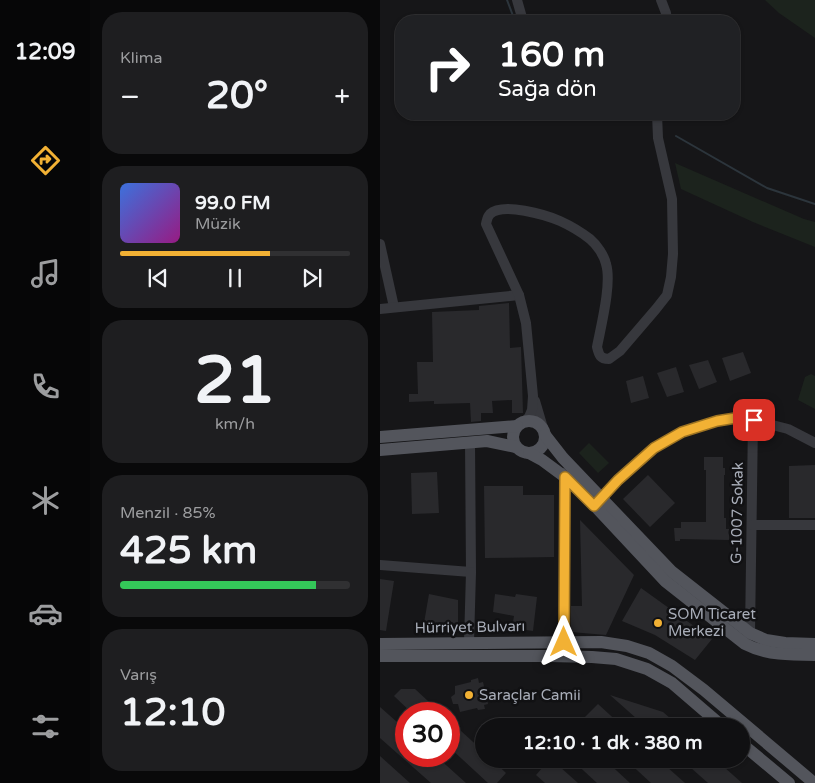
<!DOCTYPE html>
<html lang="tr">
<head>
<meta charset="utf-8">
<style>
	:root { --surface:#101012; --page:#1e1e20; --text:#f1f3f6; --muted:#9c9d9f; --line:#303032; --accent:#f2b134 }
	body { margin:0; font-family:"Varela Round",sans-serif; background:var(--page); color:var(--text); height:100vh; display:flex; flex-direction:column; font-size:19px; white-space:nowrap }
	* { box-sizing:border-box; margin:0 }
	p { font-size:16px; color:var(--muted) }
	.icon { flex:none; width:28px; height:28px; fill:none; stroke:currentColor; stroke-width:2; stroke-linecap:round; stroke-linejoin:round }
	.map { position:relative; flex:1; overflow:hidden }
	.sheet { display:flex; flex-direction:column; gap:12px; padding:12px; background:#09090a; width:290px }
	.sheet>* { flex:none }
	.top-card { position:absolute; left:15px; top:15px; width:345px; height:105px; border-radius:20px; box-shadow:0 1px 4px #0004,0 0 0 1px var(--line); background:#202124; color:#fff; overflow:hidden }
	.speed { position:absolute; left:15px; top:702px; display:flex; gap:10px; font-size:25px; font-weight:700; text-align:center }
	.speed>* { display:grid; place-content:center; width:65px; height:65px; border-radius:50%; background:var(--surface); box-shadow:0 1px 4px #0004,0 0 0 1px var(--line); line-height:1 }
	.speed .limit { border:8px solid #d22; background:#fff; color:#111 }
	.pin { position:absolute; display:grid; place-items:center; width:42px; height:42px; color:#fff; margin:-21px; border-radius:10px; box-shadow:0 2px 8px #0006 }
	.me { position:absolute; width:55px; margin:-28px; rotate:0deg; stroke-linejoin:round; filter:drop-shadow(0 0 4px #0008) }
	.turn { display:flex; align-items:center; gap:18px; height:105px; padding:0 20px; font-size:22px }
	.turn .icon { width:65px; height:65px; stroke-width:2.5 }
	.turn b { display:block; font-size:35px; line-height:42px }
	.big { font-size:38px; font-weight:800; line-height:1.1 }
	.sheet .widget { flex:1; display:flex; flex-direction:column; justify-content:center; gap:8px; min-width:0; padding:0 18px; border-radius:20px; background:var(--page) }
	.sheet .dial { align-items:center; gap:0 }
	.dial b { font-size:65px; line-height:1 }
	.song { display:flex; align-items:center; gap:15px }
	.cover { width:60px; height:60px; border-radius:8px; background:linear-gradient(135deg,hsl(220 70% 55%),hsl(310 70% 35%)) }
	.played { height:5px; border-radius:2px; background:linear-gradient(90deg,var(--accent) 65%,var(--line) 65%) }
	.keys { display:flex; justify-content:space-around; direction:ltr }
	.heat { display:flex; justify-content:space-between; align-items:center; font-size:28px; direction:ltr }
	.charge { height:8px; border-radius:4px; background:linear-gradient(90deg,#34c759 85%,var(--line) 0) }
	.trip { position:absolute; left:95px; top:718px; width:275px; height:50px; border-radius:25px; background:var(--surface); box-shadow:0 1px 4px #0004,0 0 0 1px var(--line); font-weight:800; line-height:50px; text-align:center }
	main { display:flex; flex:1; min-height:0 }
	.menu { display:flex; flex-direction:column; width:90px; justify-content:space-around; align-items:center; background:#060607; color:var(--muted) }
	.menu .icon { width:35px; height:35px }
	.menu .active { color:var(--accent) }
	.menu b { font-size:22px; color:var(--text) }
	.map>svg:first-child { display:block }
	.green { fill:#1c231d }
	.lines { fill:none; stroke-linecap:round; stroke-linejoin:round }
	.stream { stroke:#2c353c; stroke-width:2 }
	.building { fill:#29292c }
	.minor { stroke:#37383d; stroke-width:10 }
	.major { stroke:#53555c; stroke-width:12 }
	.route-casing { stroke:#9d7322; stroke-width:12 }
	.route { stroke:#f2b134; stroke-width:9 }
	.poi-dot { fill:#f2b134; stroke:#111113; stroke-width:2 }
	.labels { text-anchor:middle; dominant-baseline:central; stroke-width:5; stroke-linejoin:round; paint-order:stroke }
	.street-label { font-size:15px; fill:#a8adb8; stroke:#111113 }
	.poi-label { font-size:15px; fill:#a8adb8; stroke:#111113; text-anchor:start }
</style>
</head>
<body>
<main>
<nav class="menu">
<b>12:09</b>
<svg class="icon active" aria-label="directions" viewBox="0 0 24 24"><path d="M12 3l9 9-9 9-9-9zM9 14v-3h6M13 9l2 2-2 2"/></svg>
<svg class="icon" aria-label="music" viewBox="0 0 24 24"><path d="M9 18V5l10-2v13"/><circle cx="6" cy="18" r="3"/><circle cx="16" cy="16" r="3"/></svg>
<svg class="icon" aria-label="phone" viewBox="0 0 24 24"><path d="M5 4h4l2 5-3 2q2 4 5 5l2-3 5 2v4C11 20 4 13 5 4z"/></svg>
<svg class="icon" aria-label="climate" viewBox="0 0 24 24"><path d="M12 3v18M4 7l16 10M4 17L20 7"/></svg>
<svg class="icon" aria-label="car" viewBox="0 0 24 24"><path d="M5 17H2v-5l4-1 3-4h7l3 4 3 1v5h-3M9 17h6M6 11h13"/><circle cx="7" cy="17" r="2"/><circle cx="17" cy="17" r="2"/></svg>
<svg class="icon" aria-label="filters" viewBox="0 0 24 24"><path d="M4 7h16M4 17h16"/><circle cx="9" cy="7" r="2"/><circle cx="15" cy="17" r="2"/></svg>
</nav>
<section class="sheet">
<div class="widget"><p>Klima</p>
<div class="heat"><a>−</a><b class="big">20°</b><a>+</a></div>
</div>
<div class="widget">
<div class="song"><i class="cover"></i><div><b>99.0 FM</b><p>Müzik</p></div></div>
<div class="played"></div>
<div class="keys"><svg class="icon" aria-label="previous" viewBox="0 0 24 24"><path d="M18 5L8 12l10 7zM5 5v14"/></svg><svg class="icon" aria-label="pause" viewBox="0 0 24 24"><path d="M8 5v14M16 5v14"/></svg><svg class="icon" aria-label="next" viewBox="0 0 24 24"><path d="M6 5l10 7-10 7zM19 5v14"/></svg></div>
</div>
<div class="widget dial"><b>21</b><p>km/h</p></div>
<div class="widget"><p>Menzil · 85%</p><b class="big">425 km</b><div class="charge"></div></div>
<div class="widget"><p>Varış</p><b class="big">12:10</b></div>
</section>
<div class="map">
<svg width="435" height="783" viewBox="0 0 435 783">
	<rect width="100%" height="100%" fill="#161618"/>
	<!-- green -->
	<g class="green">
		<polygon points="385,0 435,0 435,38 399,13"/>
		<polygon points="295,163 424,219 435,222 435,247 373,222 301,189"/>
		<polygon points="431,374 435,376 435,409 418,400 425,377"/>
		<polygon points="209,443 229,463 218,473 199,453"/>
	</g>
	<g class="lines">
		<!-- stream -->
		<g class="stream">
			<polyline points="127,0 135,21"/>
			<polyline points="255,114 265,119"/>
			<polyline points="296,136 387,188 435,204"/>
		</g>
	</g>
	<!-- building -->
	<g class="building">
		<polygon points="129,303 130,348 141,347 143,413 132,413 132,400 112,401 113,413 101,413 101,421 91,422 90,403 54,404 54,401 29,402 29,394 38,394 37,362 53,362 52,312 99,310 99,306"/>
		<polygon points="363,352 371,373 350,381 342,358"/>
		<polygon points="328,360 337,382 319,389 309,365"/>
		<polygon points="296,367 304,392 287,397 277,373"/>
		<polygon points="263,376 269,398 251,403 246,381"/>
		<polygon points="324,457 343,457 343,468 345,468 345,475 344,475 344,518 346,518 346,529 349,529 349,540 300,539 300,541 295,541 294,528 301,528 301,522 326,522 326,470 324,470"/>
		<polygon points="435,465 435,518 409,518 409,466"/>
		<polygon points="57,472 59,513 32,514 31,473"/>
		<polygon points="268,475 295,503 270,527 243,499"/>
		<polygon points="104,486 143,486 143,495 174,495 174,557 105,558"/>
		<polygon points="200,520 254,575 226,635 191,632 191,606 202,606"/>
		<polygon points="0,579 14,581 6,631 0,630"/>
		<polygon points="261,588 332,639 315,660 275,635 242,621"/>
		<polygon points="49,594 78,600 78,629 44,623"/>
		<polygon points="115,594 135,597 136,594 157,597 153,631 132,628 134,616 113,612"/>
		<polygon points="98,678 99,683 103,682 108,704 104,705 105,709 98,710 97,708 80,712 78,704 73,704 71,697 75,694 75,686 91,682 91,680"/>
		<polygon points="21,689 35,689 62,714 33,714 14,696"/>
		<polygon points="230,695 283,712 299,726 265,726"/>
		<polygon points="218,704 242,726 209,726 202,720"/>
		<polygon points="0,707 26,730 26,756 56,756 86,783 51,783 0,738"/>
		<polygon points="69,720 104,752 104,759 111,759 126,773 117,783 108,783 69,747"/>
		<polygon points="0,756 30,783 0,783"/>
		<polygon points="170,759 171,759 198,783 165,783 156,775"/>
		<polygon points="191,759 224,759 250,783 217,783"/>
		<polygon points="245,759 278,759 305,783 271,783"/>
		<polygon points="301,759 335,759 362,783 328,783"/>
	</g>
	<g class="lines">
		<!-- minor -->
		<g class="minor">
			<polyline points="137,0 143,21"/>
			<polyline points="281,0 286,13 287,21"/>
			<polyline points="0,244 14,307"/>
			<polyline points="0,309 139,295"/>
			<polyline points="155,401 163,428"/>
			<polyline points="373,420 408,429 435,443"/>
			<path d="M145,421L149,417L152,410L153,396L146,323L139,295L106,224C107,220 107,217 110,214C123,202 166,215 180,221C191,226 201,232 210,239C217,245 224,255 226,264C232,283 221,326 217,347C219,355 220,359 229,359L240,351L276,309L287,295L291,277L293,254L292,199L278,138L277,114"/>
			<polyline points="216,503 239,480 274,448 302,432 337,421 361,417 373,420 370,633 368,637"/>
			<polyline points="372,525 435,525"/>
			<polyline points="0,565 91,572 90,442"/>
			<polyline points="89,642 91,572"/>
			<polyline points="184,642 184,473"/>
		</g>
		<!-- major -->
		<g class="major">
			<circle cx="149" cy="437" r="16"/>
			<polyline points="165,435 183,458 291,571 370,633 386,640 405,643 435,644"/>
			<polyline points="0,437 137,426"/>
			<polyline points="0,450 107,441 136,447"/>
			<path d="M149,453L162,460L185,477L214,505L285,581L365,644C386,655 411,655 435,655"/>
			<polyline points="0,644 221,642 247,646 269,653 292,666 324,690 434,783"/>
			<polyline points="0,656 170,656 212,657 236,659 267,669 292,683 342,726"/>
			<polyline points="361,743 409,783"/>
		</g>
	</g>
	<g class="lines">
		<defs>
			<polyline id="route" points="184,642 185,477 214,506 238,480 274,448 302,432 337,421 362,417 374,420"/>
		</defs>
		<!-- route casing -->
		<use href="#route" class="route-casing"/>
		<!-- route -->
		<use href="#route" class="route"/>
	</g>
	<!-- markers -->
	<g class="poi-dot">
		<circle cx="278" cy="623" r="5"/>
		<circle cx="89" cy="695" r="5"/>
	</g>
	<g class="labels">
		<!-- street labels -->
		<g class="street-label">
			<text transform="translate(357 513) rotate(-89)">G-1007 Sokak</text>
			<text transform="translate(90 627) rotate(-1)">Hürriyet Bulvarı</text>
		</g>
		<!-- poi labels -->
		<g class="poi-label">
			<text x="288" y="614">SOM Ticaret<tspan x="288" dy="17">Merkezi</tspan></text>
			<text x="99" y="695">Saraçlar Camii</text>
		</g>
	</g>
</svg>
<div class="speed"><div class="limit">30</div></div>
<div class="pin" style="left:374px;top:420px;background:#d93025"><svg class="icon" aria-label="arrive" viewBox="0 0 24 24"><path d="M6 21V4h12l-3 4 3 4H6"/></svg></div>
<svg class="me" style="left:184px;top:642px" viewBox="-20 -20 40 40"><path d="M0-17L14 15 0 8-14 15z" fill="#f2b134" stroke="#fff" stroke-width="4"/></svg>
<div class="trip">12:10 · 1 dk · 380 m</div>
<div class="top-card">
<div class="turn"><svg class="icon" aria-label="right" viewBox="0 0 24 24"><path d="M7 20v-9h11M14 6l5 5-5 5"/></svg><div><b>160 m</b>Sağa dön</div></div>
</div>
</div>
</main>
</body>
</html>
